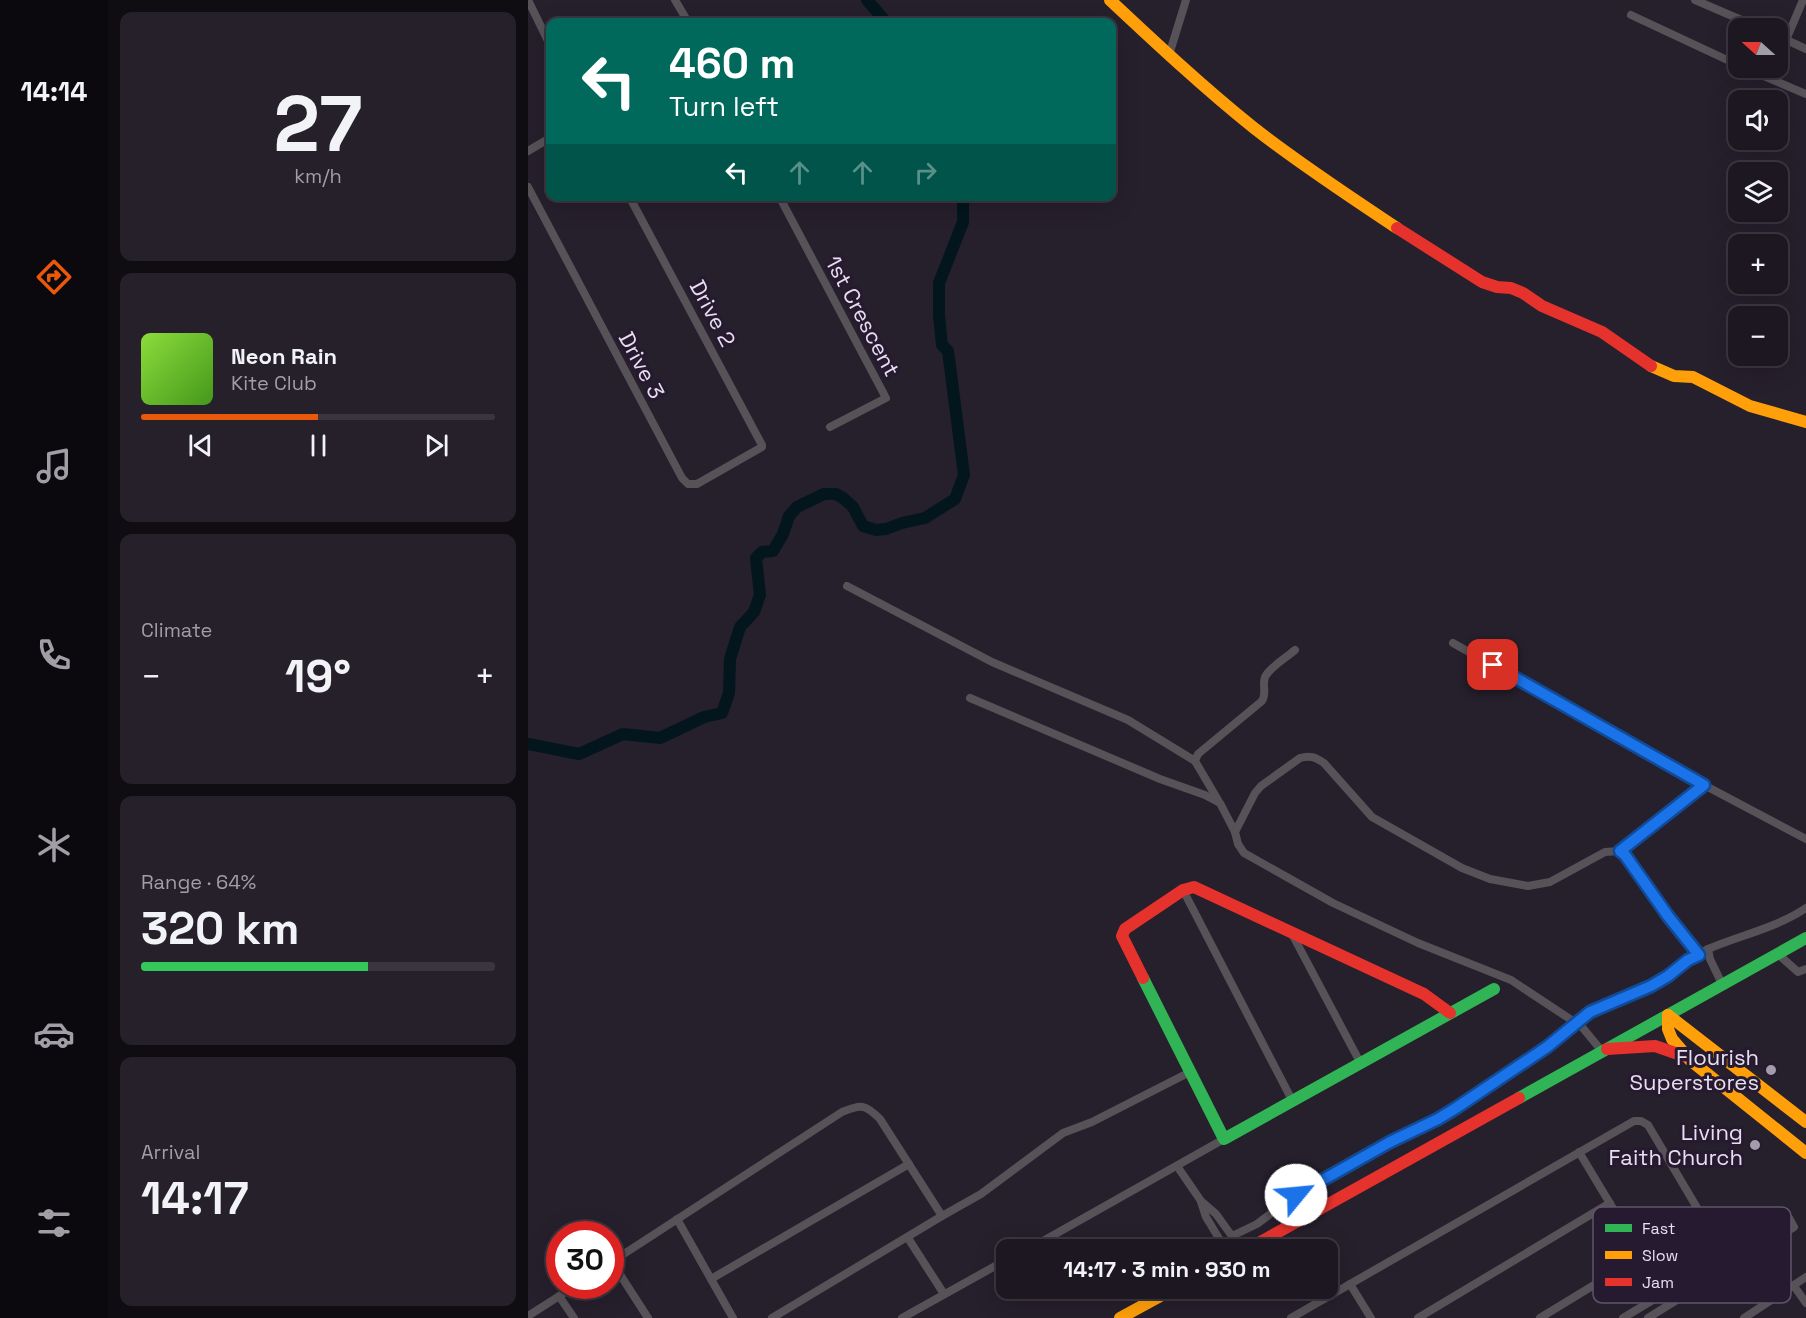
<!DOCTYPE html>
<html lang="en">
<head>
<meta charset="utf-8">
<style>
	:root { --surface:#1c1721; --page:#25202a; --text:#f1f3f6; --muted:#a09fa5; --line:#3a363f; --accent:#ea580c }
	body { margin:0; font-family:"Space Grotesk",sans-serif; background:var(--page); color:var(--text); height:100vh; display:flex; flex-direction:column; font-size:22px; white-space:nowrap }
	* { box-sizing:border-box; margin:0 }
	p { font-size:20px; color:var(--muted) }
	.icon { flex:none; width:33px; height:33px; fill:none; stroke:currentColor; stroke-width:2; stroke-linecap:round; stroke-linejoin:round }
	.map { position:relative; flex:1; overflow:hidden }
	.side { display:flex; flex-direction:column; gap:12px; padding:12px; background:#0f0d12; width:420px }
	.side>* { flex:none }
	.top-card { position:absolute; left:18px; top:18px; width:570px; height:183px; border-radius:12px; box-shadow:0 6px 24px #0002,0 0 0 2px var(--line); background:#00695c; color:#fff; overflow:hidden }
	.needle { width:39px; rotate:291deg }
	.controls { position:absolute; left:1200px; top:18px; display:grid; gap:12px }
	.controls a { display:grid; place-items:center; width:60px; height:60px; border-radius:12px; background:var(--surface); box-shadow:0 6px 24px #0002,0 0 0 2px var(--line); font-size:30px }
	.speed { position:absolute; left:18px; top:1221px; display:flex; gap:12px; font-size:30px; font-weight:700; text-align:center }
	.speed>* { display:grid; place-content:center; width:78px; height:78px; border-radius:50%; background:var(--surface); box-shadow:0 6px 24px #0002,0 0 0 2px var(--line); line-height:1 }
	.speed .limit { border:9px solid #d22; background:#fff; color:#111 }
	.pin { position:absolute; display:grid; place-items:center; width:51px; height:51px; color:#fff; margin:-26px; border-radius:12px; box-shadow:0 3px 9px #0006 }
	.me { position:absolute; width:66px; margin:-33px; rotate:62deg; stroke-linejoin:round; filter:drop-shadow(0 0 4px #0008) }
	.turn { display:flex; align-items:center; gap:21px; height:126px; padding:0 24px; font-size:27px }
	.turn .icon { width:78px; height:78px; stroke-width:2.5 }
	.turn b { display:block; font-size:42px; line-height:51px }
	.lanes { display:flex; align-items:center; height:57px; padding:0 24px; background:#0003; justify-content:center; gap:30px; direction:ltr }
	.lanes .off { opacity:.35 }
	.big { font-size:45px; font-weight:600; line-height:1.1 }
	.side .card { flex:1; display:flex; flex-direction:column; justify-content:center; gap:9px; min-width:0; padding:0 21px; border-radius:12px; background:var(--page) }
	.side .dial { align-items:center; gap:0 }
	.dial b { font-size:78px; line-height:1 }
	.song { display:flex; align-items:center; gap:18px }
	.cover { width:72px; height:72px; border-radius:9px; background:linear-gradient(135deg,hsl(90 70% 55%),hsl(100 70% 35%)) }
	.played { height:6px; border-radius:3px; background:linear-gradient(90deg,var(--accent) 50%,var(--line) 50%) }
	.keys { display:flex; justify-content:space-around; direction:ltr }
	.heat { display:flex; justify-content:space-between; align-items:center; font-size:33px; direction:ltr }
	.charge { height:9px; border-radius:4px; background:linear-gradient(90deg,#34c759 64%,var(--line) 0) }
	.trip { position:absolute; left:468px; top:1239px; width:342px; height:60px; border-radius:12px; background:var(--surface); box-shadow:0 6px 24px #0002,0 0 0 2px var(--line); font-weight:600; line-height:60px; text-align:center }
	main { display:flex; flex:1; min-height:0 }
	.menu { display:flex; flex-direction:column; width:108px; justify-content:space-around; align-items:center; background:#0b090d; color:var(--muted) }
	.menu .icon { width:42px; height:42px }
	.menu .current { color:var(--accent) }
	.menu b { font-size:27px; color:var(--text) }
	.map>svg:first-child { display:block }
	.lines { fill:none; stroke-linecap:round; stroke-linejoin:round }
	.river { stroke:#03161d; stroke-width:12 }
	.street { stroke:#565258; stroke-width:8 }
	.fast { stroke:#30b455; stroke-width:12 }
	.slow { stroke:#ff9f0a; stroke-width:12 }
	.jam { stroke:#e5322d; stroke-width:12 }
	.route-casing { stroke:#114b97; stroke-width:15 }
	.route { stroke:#1a73e8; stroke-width:10 }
	.poi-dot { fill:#a39cab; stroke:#261a31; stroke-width:2 }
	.labels { text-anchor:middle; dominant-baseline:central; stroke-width:6; stroke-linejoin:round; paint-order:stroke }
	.street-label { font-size:22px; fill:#e7dfef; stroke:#261a31 }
	.poi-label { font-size:22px; fill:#e7dfef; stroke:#261a31; text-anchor:end }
	.key { fill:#261a31; stroke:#60556a; stroke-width:1.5 }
	.key-label { font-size:16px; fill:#e7dfef }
</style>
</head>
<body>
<main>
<nav class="menu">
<b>14:14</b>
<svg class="icon current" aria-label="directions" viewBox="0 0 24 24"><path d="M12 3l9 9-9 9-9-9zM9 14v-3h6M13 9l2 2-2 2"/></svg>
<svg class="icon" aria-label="music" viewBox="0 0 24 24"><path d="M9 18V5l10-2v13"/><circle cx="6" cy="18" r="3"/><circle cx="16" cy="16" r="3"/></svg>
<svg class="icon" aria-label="phone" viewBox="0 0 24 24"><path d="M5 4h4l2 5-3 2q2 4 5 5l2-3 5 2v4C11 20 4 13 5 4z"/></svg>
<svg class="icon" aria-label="climate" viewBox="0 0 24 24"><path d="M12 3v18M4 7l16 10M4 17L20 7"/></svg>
<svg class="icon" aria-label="car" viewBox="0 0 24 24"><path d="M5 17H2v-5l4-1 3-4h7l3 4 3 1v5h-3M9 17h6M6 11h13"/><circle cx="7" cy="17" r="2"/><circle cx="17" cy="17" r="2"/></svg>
<svg class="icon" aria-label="filters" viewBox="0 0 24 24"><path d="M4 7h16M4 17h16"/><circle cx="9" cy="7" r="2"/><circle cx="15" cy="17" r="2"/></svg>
</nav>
<section class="side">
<div class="card dial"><b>27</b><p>km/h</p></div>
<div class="card">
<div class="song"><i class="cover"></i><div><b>Neon Rain</b><p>Kite Club</p></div></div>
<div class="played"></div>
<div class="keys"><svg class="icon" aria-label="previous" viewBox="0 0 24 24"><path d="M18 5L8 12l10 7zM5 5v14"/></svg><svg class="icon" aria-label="pause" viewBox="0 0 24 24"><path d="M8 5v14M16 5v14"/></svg><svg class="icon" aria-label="next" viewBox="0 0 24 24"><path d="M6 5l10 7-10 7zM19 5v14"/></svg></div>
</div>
<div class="card"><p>Climate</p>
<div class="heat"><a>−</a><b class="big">19°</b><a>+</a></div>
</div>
<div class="card"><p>Range · 64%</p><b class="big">320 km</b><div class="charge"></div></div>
<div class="card"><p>Arrival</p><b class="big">14:17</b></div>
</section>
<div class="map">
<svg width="1278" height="1318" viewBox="0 0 1278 1318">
	<rect width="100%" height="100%" fill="#261f2c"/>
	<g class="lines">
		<!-- river -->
		<g class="river">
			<polyline points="339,0 358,22"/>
			<polyline points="0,744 51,754 95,734 132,738 176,717 194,713 201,693 202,659 212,627 226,612 232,595 228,558 234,552 245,551 255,534 261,516 269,507 296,494 308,494 315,498 325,507 335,526 348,530 358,529 374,523 397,518 427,499 436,475 420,351 414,345 411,315 411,283 435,222 435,196"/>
		</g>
		<!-- street -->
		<g class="street">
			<polyline points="0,0 22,45"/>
			<polyline points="147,0 160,22"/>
			<polyline points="1167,0 1232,28"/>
			<polyline points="1103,15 1210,65"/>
			<polyline points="1250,36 1278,49"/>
			<polyline points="1258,40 1275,0"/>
			<polyline points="641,55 658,0"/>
			<polyline points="1217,68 1278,94"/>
			<polyline points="0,151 22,138"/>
			<polyline points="0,187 154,478 160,484 169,484 234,447 234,445 101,196"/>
			<polyline points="251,196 358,398 302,427"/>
			<polyline points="319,586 464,662 600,720 667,761"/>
			<polyline points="925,643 1176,785 1278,839"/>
			<polyline points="442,698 632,779 677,795 692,803 707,832 710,844 716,853 805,903 890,943 983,980 1054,1027 1073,1050"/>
			<path d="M690,800L667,761L670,754L734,701C739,693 734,686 737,677C742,667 758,658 767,650"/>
			<path d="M707,832L727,793L733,786L772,758C782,755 787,757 796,763L844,817L934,868L962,879L1000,886L1022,882L1077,852L1092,851L1097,855L1140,916L1171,955"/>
			<polyline points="1092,851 1176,785"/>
			<polyline points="655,890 765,1102"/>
			<polyline points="763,932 833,1064"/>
			<path d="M1180,949C1213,935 1248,928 1278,908"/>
			<polyline points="1250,954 1270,972 1278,969"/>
			<polyline points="649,1166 673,1201 688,1214 714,1250"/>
			<polyline points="673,1202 678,1217 698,1250"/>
			<polyline points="149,1219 205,1318"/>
			<polyline points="704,1236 729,1224 768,1195 862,1141 910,1119 929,1109 1033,1037 1062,1012 1123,986 1140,976 1160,960 1180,949 1182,959 1194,984"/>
			<polyline points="380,1238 416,1294"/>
			<polyline points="499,1250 696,1139"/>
			<polyline points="84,1262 120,1318"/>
			<path d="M82,1263L314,1112C333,1104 337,1104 352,1119L414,1216L453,1194L535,1133L564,1122L662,1072"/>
			<polyline points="183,1279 381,1164"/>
			<polyline points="822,1284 843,1318"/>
			<polyline points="1266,1286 1278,1303"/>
			<polyline points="31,1296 46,1318"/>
			<polyline points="0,1316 47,1286"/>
			<polyline points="244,1318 414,1216"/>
			<polyline points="374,1318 478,1260"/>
			<polyline points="763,1318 1106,1121 1113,1121 1120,1125 1197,1255"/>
			<polyline points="890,1318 1082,1203"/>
			<polyline points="1012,1318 1107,1260 1110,1250 1051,1152"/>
			<polyline points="1095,1318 1261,1218 1266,1227 1120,1318"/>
			<polyline points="1216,1318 1278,1277"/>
		</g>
		<!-- fast -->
		<g class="fast">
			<polyline points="615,978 696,1139 966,989"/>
			<polyline points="991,1098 1278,938"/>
		</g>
		<!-- slow -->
		<g class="slow">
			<path d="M582,0C629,44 676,88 726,128C772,164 821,196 869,228"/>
			<polyline points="1123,366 1146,376 1165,377 1222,406 1278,422"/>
			<polyline points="1140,1015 1140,1029 1144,1039 1162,1060 1278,1153"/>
			<polyline points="1140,1015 1278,1122"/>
			<polyline points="592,1318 647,1288"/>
		</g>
		<!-- jam -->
		<g class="jam">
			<polyline points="869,228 954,282 969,287 983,288 995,293 1014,306 1074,332 1123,366"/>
			<polyline points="615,978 594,936 597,929 655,890 666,887 896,994 922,1013"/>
			<polyline points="1079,1049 1127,1046 1156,1056"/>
			<polyline points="718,1250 991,1098"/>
		</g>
	</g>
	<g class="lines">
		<defs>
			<polyline id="route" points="768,1195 862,1142 910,1119 928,1108 1019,1047 1062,1012 1123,986 1140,976 1160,960 1171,955 1140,916 1097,855 1092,851 1176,785 965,665"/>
		</defs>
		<!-- route casing -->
		<use href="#route" class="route-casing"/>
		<!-- route -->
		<use href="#route" class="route"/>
	</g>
	<!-- markers -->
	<g class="poi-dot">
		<circle cx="1243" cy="1070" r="6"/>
		<circle cx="1227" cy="1145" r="6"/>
	</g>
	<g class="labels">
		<!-- street labels -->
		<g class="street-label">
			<text transform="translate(185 313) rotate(62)">Drive 2</text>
			<text transform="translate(335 316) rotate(62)">1st Crescent</text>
			<text transform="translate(114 365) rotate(62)">Drive 3</text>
		</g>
		<!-- poi labels -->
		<g class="poi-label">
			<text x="1231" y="1057">Flourish<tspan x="1231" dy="25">Superstores</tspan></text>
			<text x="1215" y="1132">Living<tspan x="1215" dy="25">Faith Church</tspan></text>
		</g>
	</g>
	<!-- legend -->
	<rect x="1065" y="1207" width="198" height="96" rx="9" class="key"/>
	<rect x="1077" y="1224" width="27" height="8" fill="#30b455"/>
	<rect x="1077" y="1251" width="27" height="8" fill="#ff9f0a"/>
	<rect x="1077" y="1278" width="27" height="8" fill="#e5322d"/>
	<g class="key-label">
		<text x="1114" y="1234">Fast</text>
		<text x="1114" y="1261">Slow</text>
		<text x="1114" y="1288">Jam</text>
	</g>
</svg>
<div class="controls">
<a><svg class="needle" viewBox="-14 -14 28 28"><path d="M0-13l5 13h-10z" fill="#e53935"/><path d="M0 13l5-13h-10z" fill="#a09fa5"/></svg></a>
<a><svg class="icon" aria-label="sound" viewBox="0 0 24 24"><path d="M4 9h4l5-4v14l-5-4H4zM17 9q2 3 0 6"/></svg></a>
<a><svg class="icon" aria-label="layers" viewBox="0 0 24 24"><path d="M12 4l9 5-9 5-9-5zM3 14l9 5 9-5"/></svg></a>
<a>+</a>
<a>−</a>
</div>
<div class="speed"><div class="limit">30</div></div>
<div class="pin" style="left:965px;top:665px;background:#d93025"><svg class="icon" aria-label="arrive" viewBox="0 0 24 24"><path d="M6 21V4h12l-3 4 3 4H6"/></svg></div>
<svg class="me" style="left:768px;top:1195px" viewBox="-20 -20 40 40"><circle r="19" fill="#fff"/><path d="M0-13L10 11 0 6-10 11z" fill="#1a73e8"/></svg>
<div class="trip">14:17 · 3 min · 930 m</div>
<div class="top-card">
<div class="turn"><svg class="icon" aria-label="left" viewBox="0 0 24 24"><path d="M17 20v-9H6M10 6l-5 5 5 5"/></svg><div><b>460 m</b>Turn left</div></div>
<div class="lanes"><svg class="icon" aria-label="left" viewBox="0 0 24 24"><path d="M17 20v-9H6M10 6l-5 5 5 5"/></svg><svg class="icon off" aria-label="ahead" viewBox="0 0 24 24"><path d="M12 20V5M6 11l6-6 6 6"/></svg><svg class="icon off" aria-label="ahead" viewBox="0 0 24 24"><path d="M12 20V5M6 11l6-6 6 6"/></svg><svg class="icon off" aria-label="right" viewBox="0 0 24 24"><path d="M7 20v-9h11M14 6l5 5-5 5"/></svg></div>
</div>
</div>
</main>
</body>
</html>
